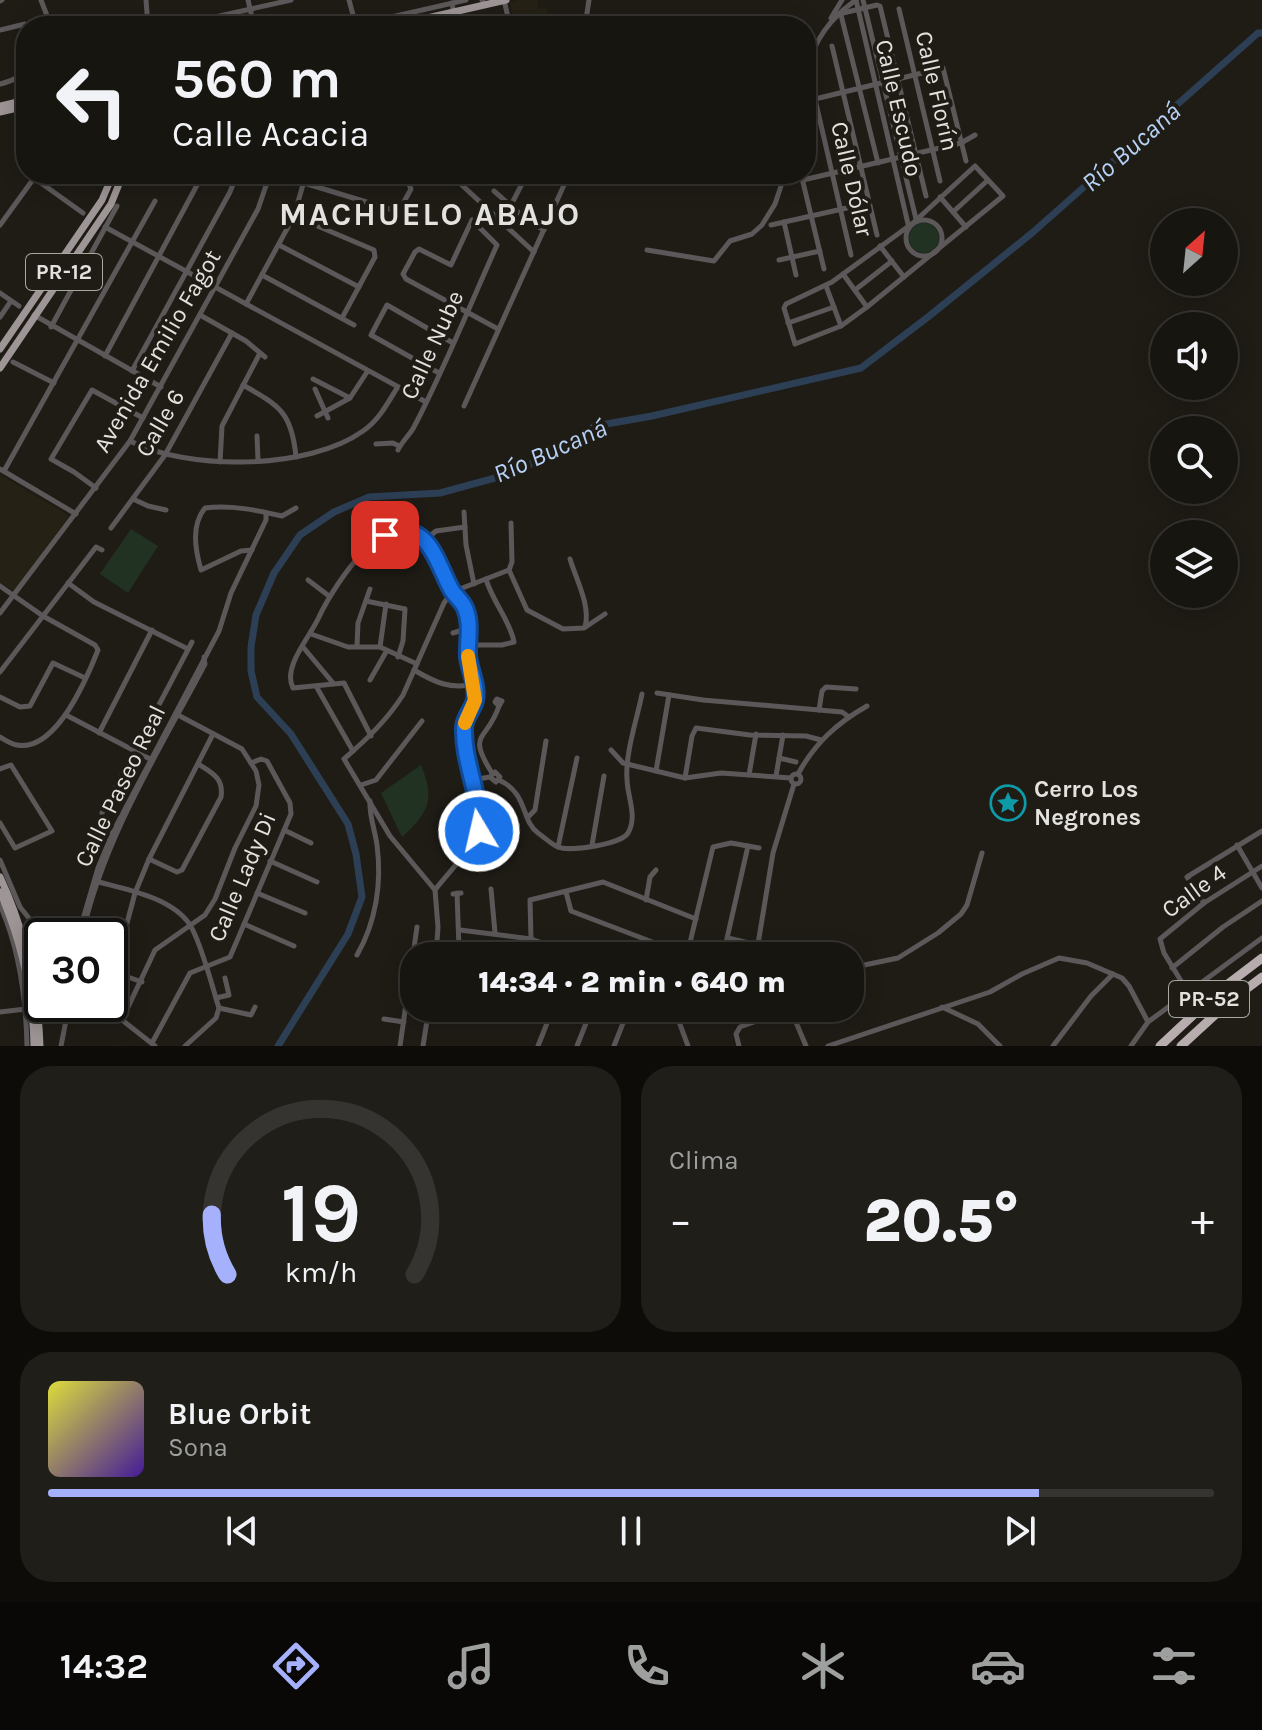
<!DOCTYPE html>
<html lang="es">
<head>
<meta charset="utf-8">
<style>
	:root { --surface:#171510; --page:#201e19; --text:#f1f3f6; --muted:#9e9f9f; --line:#363430; --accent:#a5b1fc }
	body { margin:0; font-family:Karla,sans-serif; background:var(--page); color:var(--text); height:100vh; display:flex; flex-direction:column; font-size:30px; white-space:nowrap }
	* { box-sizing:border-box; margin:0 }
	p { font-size:26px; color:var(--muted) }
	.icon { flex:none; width:44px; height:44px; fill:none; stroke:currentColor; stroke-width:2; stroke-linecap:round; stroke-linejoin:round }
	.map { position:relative; height:1046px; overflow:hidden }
	.drawer { display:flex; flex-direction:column; gap:20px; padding:20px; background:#0d0c09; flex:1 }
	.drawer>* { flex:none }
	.top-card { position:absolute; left:16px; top:16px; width:800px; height:168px; border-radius:32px; box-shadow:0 4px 20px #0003,0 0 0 2px var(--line); background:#171510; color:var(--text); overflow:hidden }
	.needle { width:52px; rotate:27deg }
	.controls { position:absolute; left:1150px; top:208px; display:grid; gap:16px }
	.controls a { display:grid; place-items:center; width:88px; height:88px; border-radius:50%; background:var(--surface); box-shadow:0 4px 20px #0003,0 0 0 2px var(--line); font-size:40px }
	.speed { position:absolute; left:24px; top:918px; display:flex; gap:16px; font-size:40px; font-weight:700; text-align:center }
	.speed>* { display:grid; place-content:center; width:104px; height:104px; border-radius:50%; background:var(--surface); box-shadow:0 4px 20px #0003,0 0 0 2px var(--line); line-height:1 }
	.speed .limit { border:4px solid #111; border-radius:12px; background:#fff; color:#111 }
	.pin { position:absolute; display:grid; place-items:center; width:68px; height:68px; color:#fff; margin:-34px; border-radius:16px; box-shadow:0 4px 12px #0006 }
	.me { position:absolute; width:88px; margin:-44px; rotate:351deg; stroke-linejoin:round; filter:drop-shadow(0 0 6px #0008) }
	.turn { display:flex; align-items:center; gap:28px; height:168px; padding:0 24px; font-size:36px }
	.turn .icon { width:104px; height:104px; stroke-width:2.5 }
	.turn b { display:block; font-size:56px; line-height:68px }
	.big { font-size:60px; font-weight:800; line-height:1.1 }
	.drawer .widget { flex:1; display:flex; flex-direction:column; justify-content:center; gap:12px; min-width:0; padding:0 28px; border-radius:32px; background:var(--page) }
	.drawer .dial { align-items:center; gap:0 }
	.dial svg { height:208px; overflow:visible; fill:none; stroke:var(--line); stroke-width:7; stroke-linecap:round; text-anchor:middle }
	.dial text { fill:var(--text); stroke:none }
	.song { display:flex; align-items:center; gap:24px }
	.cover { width:96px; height:96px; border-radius:12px; background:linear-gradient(135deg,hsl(60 70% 55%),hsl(260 70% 35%)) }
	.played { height:8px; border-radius:4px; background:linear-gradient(90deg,var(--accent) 85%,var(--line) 85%) }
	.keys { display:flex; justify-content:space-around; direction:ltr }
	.heat { display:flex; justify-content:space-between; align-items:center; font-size:44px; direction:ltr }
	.drawer .tiles { flex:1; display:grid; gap:20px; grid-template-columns:1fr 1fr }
	.widget:last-child { grid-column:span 2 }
	.trip { position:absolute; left:400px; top:942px; width:464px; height:80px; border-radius:32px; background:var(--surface); box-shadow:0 4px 20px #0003,0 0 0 2px var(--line); font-weight:800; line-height:80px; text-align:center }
	.menu { display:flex; height:128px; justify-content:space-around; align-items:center; background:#090806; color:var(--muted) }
	.menu .icon { width:56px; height:56px }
	.menu .current { color:var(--accent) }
	.menu b { font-size:36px; color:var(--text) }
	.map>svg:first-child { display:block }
	.built { fill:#262115 }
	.green { fill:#213223 }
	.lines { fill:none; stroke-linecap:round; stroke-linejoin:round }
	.river { stroke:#2d3f55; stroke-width:7 }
	.minor { stroke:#5c5859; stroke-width:5 }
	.major { stroke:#9e9596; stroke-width:7 }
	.highway { stroke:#b7adae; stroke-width:9 }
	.route-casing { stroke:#114b97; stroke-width:20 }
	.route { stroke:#1a73e8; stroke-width:14 }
	.slow { stroke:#f59e0b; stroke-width:14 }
	.labels { text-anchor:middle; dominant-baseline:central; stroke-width:8; stroke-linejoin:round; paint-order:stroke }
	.shield { fill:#1f1c16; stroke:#a9a7a2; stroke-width:2 }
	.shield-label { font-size:22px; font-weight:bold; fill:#e4e2de }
	.street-label { font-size:24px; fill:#e4e2de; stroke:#1f1c16 }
	.poi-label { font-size:24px; font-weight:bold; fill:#e4e2de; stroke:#1f1c16; text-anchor:start }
	.water-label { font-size:26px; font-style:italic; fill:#b5d1f6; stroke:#1f1c16 }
	.district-label { font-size:32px; font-weight:bold; letter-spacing:2px; fill:#e4e2de; stroke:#1f1c16 }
</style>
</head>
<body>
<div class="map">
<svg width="1262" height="1046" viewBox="0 0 1262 1046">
	<rect width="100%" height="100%" fill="#1f1c16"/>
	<!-- built -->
	<g class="built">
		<polygon points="519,0 537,0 539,9 546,8 548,21 569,22 577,25 512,26 510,17 513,15 510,2"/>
		<polygon points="0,475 69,516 14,591 0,582"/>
	</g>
	<!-- green -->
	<g class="green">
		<circle cx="924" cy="238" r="15"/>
		<polygon points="131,529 158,546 128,593 100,574"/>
		<path d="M421,765C435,800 429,812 402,837L381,793Z"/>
	</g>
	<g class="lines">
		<!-- river -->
		<polyline class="river" points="278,1046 348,934 362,897 356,854 348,824 291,734 257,697 251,671 251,647 256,615 274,573 300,535 334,512 369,497 440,493 517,472 595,426 652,416 861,368 928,317 1032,233 1258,33 1262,33"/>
		<!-- minor -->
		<g class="minor">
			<polyline points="41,0 51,26"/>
			<polyline points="146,0 148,26"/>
			<polyline points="248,0 254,26"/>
			<polyline points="349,0 356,26"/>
			<polyline points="482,0 483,0"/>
			<polyline points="504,0 510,26"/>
			<polyline points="856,0 908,224"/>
			<polyline points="863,0 916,219"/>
			<polyline points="0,1 2,0"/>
			<polyline points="452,3 456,26"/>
			<polyline points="899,9 940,181"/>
			<polyline points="831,18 842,0"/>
			<polyline points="175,26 291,0"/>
			<polyline points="352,26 466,0"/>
			<polyline points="585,26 589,0"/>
			<polyline points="0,30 25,24 28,26"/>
			<polyline points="832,46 877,235"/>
			<path d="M806,69C816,39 829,19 856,0"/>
			<path d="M0,84C12,81 20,78 26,67"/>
			<polyline points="878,163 841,15 843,13 877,5 880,6 926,196"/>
			<polygon points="975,166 1003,196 867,307 841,326 795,344 784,308 786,304 832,282 913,223"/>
			<polyline points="450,174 534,252"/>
			<polyline points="551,174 566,181"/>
			<polyline points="801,174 824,269"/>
			<polyline points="34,178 83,213"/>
			<polyline points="803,180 961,143 975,135"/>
			<polyline points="304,183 396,211 400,209 411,189 408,182 389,174"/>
			<polyline points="494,191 526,219 544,230"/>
			<polyline points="940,197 966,227"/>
			<polyline points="510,207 527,174"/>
			<polyline points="953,212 988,180"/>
			<polyline points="294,216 374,250 375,257 342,318"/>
			<circle cx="924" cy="238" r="18"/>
			<polyline points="784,222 796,275"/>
			<polyline points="0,225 37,174"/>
			<polyline points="771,225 869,203"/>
			<polyline points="105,227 426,402"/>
			<polyline points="279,245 359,287"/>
			<polyline points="880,246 904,277"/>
			<polyline points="647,250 714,261 730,241 752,234 762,225 775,204 785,174"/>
			<polyline points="851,255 815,99 943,68 966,161"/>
			<polyline points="779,260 820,251"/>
			<polyline points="843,274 867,307"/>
			<polyline points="262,275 354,325"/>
			<polyline points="826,286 841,326"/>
			<polyline points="855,290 892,261"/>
			<polyline points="0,293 19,306"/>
			<polyline points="246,304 294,216 306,174"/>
			<polyline points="34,315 161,387"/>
			<polyline points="200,315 246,341 265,357"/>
			<polyline points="0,317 11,301"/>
			<polyline points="788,323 834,307"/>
			<polyline points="51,327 117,206"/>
			<polyline points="105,356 203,174"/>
			<polyline points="13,362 54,383"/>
			<polyline points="132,371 230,192 237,174"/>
			<polyline points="439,373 371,335 387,305 453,343"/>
			<polyline points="313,379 350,398"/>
			<path d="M243,385C280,406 292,413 296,457"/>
			<polyline points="315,389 328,418"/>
			<polyline points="464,406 569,174"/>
			<polyline points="317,416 350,398 367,372"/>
			<polyline points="257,436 258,460"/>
			<path d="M130,441C188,471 309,470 363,431C379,420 387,404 397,388"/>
			<polyline points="376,444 393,443 399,446"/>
			<path d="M398,450C402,441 411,434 415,425C445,367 470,305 497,245L472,220L451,265L419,249L415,252L403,274L406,279L498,329"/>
			<polyline points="220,462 222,426 260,353"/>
			<polyline points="0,469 76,514"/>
			<polyline points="4,471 155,201"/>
			<polyline points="96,488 74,472 51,459 92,390 143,418"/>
			<polyline points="133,499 148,506 166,510"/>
			<polyline points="464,512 466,545 474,584"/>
			<polyline points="111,528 165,455 232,333"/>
			<polyline points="358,531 366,549"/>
			<polyline points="425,540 436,531 465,527"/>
			<path d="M252,550L241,551L201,570C195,549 191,525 205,508C232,505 256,510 282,516L296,508"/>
			<path d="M570,559C576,579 591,606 585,627"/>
			<polyline points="509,570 527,610 563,629 584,628 605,614"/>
			<polyline points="308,580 329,596"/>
			<polyline points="68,583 94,602 188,649"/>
			<path d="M0,586L43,616L95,645L98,650C87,678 56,752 17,745C11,744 5,740 0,737"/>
			<polyline points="366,601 405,609 403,641 398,657"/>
			<polyline points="0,613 130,441 258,209 270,174"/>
			<polyline points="453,633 469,628"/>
			<polyline points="311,634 348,647 380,647 417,664"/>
			<path d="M468,645H502L514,642C510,620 492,601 486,579"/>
			<polyline points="357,646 358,623 370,589"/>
			<polyline points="303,647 333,683"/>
			<polyline points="380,647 386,604"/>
			<path d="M414,670C434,682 451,690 474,684"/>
			<polyline points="0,672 96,547 102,550"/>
			<polyline points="370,680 386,652"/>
			<polyline points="316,686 353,751"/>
			<polyline points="657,693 703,700 842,712 849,717"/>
			<polyline points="0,697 20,707 30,706 53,663 85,678"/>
			<polygon points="497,699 502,701 499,706 495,702"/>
			<polyline points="819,710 822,691 826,687 856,689"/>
			<polyline points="66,715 150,759"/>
			<polyline points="99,733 152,630"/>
			<path d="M371,736L344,683L293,688C282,667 310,637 319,617C330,593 376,518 410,531C431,539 440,563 448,583C453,594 464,602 466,613C470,628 467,641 468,656C469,670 476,683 475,697C474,709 464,718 464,731C465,755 484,816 479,832C474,847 445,876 435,890L438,927L436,956"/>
			<polyline points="611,750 623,763 685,778 721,773 791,778"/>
			<polyline points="779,758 796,762"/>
			<polyline points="0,769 11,765 52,831 15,848 0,823"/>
			<polyline points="656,771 669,695"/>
			<path d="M492,773C466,732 487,742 499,706"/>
			<circle cx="796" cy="779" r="5"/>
			<path d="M798,774C815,743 837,723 867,706"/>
			<polyline points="749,775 756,734"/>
			<polyline points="776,776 783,735"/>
			<polyline points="685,778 692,736 696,728 750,735 806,736 821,740"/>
			<polyline points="472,780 490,777 495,772 500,777 496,782 490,777"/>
			<path d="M499,780C528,793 521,821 538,833C544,837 551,844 558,847C570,852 622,844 628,833C638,816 627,796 627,779C625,754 637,719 642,694"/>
			<polyline points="361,785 376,780 422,721"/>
			<polyline points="102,813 192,642"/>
			<polyline points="528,817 535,810 546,741"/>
			<polyline points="284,830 311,843"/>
			<polyline points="592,845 604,776"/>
			<polyline points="1237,845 1262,888"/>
			<polyline points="558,847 577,758"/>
			<path d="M149,859L177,872L182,870L221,797C224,778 212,773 198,764"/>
			<polyline points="0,860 20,907 36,927 42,939"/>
			<polyline points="270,861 317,882"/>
			<path d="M95,881C124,889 172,897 190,925C201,942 212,986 219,1008L216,1018L185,1046"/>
			<polyline points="491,889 495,933"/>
			<path d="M435,890L390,836L344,759C367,739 387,720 403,695L444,603L452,592L509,570L512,562L511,523"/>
			<polyline points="566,892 571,911 689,956"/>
			<polyline points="257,893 305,913"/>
			<polyline points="457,893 459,948"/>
			<polyline points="453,894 461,893"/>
			<polyline points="646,900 650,877 656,870"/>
			<polyline points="1204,903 1187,877 1262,831"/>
			<path d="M0,905C19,948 26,999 27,1046"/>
			<polyline points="244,924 294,946"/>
			<polyline points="460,930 531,939 580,956"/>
			<polyline points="78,936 98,868 113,832 219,631 231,593 266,520 266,513"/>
			<path d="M82,936C103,839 159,751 205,664L204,657"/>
			<polyline points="728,938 774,949 777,956"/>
			<polyline points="531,939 530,900 603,882 696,919"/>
			<polyline points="758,944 773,853 794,784"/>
			<path d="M357,955C376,922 382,883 377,845C375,830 369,816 370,801"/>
			<polyline points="687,955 713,847 731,843 759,848"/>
			<polyline points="723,956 748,846"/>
			<polyline points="850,968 898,958 938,933 961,914 967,905 982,853"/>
			<polyline points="1172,968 1223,927 1262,901"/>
			<polyline points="142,982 114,972 135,893 149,859 213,734"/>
			<polyline points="1189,994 1164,953 1160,939 1204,903 1262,866"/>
			<polyline points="216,998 229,995 225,978"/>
			<polyline points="67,1004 122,1020 155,1046"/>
			<polyline points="942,1007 978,1024 1000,1046"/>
			<polyline points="219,1008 251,1015 255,1007"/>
			<polyline points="674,1008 688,1046"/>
			<polyline points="790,1008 806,1046"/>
			<polyline points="0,1012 26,1009"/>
			<polyline points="34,1012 68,1005"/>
			<polyline points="384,1019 404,1022"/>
			<polyline points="122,1020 155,950 205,915 215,899 235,848 256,806 259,785 256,771 242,749 178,715"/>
			<polyline points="152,1043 190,973 230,957 291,814 290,803 267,761 261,759 251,763"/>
			<polyline points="61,1046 69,1005"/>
			<polyline points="400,1046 417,927"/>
			<polyline points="423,1046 429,1008"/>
			<polyline points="538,1046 553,1008"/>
			<polyline points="577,1046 592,1008"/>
			<path d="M614,1046L627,1013C661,1025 667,1025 699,1008"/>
			<polyline points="739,1046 736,1034 740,1027 790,1009"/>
			<polyline points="828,1046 990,992 1022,974 1059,958 1087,963 1122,978 1129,986 1148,1022"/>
			<polyline points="1053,1046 1091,996 1113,974"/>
			<polyline points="1131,1046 1148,1022 1262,938"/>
		</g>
		<!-- major -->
		<g class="major">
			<polyline points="372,26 397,20"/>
			<polyline points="392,26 506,0"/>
			<polyline points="0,106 26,100"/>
			<polyline points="0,112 26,106"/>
			<polyline points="0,349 102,200 113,174"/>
			<polyline points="0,368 111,204 123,174"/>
			<path d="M0,877C25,931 38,986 40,1046"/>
			<path d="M0,892C21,940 33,993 34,1046"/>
		</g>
		<!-- highway -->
		<g class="highway">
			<polyline points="1160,1046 1220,990 1262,958"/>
			<polyline points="1181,1046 1229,1002 1262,977"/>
		</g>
	</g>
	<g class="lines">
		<defs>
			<path id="route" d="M385,535C428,519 435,559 451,589C455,596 462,601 465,608C472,624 467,641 468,657C470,671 478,686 475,700C473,710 464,717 464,728C463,763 482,797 479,831"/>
		</defs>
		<!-- route casing -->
		<use href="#route" class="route-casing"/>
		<!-- route -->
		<use href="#route" class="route"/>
		<!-- slow -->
		<polyline class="slow" points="465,723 475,700 468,656"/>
	</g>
	<!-- icons -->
	<defs>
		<symbol id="sight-ring" viewBox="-11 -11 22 22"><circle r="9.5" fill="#1f1c16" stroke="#0f9aa8" stroke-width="1.5"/><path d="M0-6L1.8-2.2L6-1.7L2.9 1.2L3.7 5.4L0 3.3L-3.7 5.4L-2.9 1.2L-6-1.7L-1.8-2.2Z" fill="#0f9aa8"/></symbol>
	</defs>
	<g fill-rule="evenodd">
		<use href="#sight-ring" x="988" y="783" width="40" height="40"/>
	</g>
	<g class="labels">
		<!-- shield labels -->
		<g class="shield">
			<rect x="26" y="254" width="76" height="36" rx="6"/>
			<rect x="1169" y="981" width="80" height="36" rx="6"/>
		</g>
		<g class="shield-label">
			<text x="64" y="272">PR-12</text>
			<text x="1209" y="999">PR-52</text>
		</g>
		<!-- street labels -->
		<g class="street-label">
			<text transform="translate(937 91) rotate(77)">Calle Florín</text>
			<text transform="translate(899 108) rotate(77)">Calle Escudo</text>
			<text transform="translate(852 179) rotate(77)">Calle Dólar</text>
			<text transform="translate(432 345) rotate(-65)">Calle Nube</text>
			<text transform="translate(157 351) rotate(-60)">Avenida Emilio Fagot</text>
			<text transform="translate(160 423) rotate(-60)">Calle 6</text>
			<text transform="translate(120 786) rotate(-64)">Calle Paseo Real</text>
			<text transform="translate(242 877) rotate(-67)">Calle Lady Di</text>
			<text transform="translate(1194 891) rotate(-36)">Calle 4</text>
		</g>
		<!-- poi labels -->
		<g class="poi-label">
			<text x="1034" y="789">Cerro Los<tspan x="1034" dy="28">Negrones</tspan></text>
		</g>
		<!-- water labels -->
		<g class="water-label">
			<text transform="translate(1131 147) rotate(-41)">Río Bucaná</text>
			<text transform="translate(550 451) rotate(-24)">Río Bucaná</text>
		</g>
		<!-- district labels -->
		<g class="district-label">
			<text x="430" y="214">MACHUELO ABAJO</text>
		</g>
	</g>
</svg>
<div class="controls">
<a><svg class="needle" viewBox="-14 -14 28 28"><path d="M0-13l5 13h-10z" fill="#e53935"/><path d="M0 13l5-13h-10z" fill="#9e9f9f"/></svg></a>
<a><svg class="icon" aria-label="sound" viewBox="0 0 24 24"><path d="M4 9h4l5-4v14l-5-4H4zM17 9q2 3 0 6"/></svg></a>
<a><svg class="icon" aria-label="search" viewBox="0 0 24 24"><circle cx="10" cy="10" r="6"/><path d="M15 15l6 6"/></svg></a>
<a><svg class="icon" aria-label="layers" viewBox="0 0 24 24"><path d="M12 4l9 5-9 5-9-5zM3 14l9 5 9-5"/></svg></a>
</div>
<div class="speed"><div class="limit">30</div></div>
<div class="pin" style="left:385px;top:535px;background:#d93025"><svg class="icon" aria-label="arrive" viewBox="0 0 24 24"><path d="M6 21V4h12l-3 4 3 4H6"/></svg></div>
<svg class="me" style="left:479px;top:831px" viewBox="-20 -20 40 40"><circle r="17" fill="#1a73e8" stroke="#fff" stroke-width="3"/><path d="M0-11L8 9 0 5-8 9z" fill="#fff"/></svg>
<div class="trip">14:34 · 2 min · 640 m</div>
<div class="top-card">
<div class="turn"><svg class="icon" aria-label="left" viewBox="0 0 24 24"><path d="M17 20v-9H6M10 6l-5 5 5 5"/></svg><div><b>560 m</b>Calle Acacia</div></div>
</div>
</div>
<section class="drawer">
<div class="tiles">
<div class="widget dial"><svg viewBox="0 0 100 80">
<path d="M14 69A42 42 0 1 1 86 69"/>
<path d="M14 69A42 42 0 0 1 8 46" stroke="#a5b1fc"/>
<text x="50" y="56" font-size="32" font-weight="700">19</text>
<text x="50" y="72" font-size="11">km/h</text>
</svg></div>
<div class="widget"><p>Clima</p>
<div class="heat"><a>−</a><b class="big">20.5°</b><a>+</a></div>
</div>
<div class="widget">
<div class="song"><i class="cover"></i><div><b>Blue Orbit</b><p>Sona</p></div></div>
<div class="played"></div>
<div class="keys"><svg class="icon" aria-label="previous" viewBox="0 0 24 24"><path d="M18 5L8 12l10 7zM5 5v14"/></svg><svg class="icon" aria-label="pause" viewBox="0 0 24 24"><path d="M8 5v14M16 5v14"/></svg><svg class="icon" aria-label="next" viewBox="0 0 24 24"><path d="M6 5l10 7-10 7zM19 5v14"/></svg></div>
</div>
</div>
</section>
<nav class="menu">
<b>14:32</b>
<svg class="icon current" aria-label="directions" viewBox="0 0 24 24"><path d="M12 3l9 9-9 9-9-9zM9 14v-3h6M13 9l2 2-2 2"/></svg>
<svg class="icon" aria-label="music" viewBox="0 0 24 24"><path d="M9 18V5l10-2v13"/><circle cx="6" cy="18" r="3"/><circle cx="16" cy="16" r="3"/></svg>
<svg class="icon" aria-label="phone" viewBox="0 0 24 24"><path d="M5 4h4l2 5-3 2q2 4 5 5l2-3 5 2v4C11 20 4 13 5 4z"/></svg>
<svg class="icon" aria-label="climate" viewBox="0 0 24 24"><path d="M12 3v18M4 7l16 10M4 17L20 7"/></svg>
<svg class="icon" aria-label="car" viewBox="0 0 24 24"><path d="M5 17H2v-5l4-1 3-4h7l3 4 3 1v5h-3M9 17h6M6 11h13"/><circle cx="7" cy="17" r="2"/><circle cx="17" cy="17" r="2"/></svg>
<svg class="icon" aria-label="filters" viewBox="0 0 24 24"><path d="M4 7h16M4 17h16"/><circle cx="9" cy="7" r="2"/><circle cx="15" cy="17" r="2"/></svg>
</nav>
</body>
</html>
